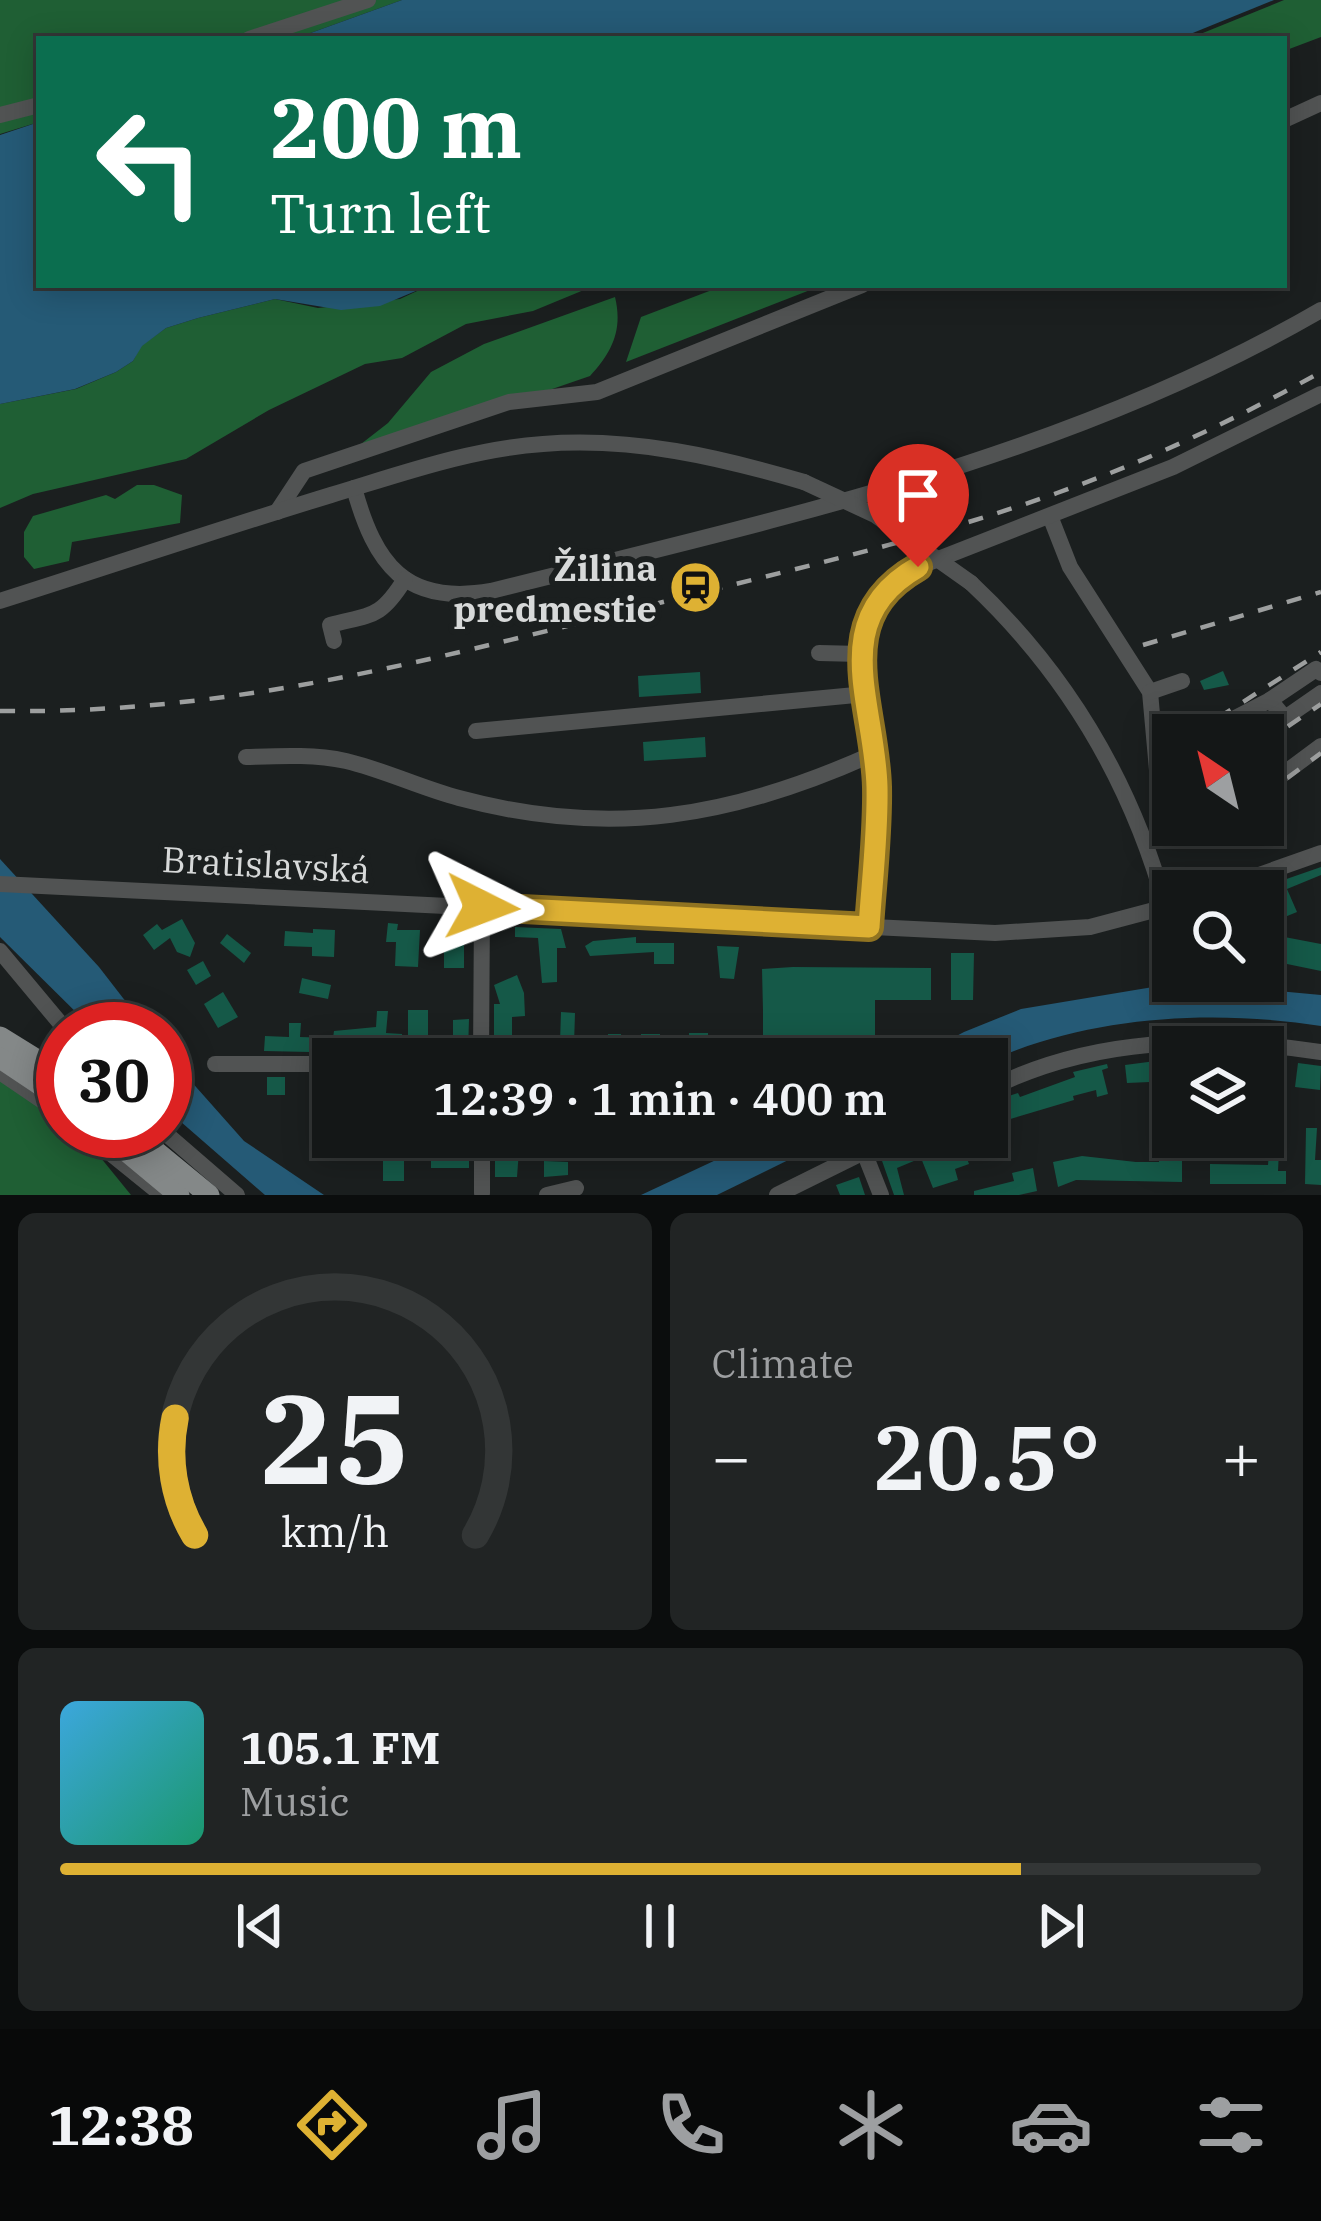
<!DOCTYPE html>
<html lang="en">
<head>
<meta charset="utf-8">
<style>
	:root { --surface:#141717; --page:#212424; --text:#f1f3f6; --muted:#9d9fa1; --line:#333636; --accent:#deb133 }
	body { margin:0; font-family:"IBM Plex Serif",serif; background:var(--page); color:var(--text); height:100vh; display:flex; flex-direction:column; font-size:45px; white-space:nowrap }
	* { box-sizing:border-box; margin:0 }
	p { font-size:39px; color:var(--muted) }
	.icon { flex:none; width:66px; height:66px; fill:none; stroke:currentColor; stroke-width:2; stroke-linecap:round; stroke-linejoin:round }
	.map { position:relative; height:1195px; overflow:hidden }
	.details { display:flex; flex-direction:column; gap:18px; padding:18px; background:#0b0d0d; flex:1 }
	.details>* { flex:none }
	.hud { position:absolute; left:36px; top:36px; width:1251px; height:252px; border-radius:0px; box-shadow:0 6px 30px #0003,0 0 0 3px var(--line); background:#0b6e4f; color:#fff; overflow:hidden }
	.needle { width:78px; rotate:325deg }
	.controls { position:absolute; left:1152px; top:714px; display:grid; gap:24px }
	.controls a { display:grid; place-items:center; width:132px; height:132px; border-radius:0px; background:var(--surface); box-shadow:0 6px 30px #0003,0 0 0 3px var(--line); font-size:60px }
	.speed { position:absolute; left:36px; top:1002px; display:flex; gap:24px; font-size:60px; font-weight:700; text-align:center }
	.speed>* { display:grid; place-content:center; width:156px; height:156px; border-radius:50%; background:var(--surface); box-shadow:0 6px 30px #0003,0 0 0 3px var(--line); line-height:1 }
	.speed .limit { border:18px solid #d22; background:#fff; color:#111 }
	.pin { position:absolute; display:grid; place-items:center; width:102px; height:102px; color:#fff; margin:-123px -51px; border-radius:50% 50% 50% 0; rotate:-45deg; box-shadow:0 0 12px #0007 }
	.pin .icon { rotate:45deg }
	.me { position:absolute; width:132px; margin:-66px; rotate:93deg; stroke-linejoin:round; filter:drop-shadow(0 0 9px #0008) }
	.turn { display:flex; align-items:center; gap:42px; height:252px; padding:0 36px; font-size:54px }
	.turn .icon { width:156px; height:156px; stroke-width:2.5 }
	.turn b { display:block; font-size:84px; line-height:102px }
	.big { font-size:90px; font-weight:600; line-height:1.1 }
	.details .card { flex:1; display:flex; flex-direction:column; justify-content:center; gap:18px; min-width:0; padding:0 42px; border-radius:18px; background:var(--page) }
	.details .dial { align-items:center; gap:0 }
	.dial svg { height:312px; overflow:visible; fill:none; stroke:var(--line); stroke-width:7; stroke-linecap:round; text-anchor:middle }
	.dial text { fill:var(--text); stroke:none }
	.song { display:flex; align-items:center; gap:36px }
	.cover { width:144px; height:144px; border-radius:18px; background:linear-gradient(135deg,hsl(200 70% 55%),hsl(160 70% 35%)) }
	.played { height:12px; border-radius:6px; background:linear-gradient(90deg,var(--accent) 80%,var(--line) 80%) }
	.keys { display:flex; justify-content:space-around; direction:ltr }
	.heat { display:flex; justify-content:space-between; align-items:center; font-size:66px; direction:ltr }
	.details .tiles { flex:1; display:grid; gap:18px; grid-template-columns:1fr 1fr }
	.card:last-child { grid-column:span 2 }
	.trip { position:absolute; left:312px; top:1038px; width:696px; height:120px; border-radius:0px; background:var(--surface); box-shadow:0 6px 30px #0003,0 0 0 3px var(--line); font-weight:600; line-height:120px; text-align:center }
	.dock { display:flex; height:192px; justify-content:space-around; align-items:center; background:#080909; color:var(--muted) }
	.dock .icon { width:84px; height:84px }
	.dock .on { color:var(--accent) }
	.dock b { font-size:54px; color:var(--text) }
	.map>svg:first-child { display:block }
	.forest { fill:#1f5f34 }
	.water { fill:#255a76 }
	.building { fill:#155948 }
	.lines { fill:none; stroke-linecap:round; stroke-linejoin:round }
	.minor { stroke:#515353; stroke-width:16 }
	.major { stroke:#848888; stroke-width:21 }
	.rail { stroke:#9d9f9f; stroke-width:4.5; stroke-dasharray:15 15; stroke-linecap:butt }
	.minor-bridge { stroke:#515353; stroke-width:16 }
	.route-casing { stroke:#907321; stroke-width:30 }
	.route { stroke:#deb133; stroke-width:21 }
	.labels { text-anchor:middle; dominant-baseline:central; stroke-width:12; stroke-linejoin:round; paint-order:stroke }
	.poi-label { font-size:36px; font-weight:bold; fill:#d7d9d9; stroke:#1b1f1f; text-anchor:end }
	.street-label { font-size:36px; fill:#d7d9d9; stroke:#1b1f1f }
</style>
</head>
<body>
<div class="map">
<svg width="1321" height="1195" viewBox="0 0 1321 1195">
	<rect width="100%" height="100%" fill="#1b1f1f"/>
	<!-- forest -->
	<g class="forest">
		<polygon points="0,0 402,0 294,39 39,39 39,122 0,134"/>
		<polygon points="1284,0 1321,0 1321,37 1284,51 1284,39 1188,39"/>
		<polygon points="430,285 596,285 533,311 466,324 402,358 365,364 269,410 186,459 33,494 0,508 0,404 76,389 116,372 133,361 141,346 166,328 198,318 275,299 318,308 400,299"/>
		<polygon points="725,285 823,285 626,362 641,317"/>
		<path d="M615,297C623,330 612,352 590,376L358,456L361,444L388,423L431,372L484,344Z"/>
		<polygon points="137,485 154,485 182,495 180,523 72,542 69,561 34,569 24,557 24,532 33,516 106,495 115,499"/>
		<polygon points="0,1069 63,1112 63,1131 79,1131 131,1195 0,1195"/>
	</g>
	<!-- water -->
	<g class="water">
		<polygon points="402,0 1274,0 1178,39 294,39"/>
		<polygon points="39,122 39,285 430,285 380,306 341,310 275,299 198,318 166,328 142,346 133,361 116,372 75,389 0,404 0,135"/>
		<polygon points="0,859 99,967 147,1029 93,1029 0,937"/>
		<path d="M1183,982L1321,995V1026C1211,1009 1089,1016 987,1062V1059H913L964,1032L1021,1009Z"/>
		<polygon points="165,1052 244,1141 324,1195 265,1195 165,1108"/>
		<polygon points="765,1137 835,1137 717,1195 641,1195"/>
	</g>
	<!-- building -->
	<g class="building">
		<polygon points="1223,671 1229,685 1204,690 1200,681"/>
		<polygon points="700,672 701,693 639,697 638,676"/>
		<polygon points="705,737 706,757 644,761 643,742"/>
		<polygon points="1321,867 1321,875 1287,889 1297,912 1263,926 1263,891 1252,891"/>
		<polygon points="182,919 195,943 190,957 177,952 170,938 154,950 143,935 157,924 162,930"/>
		<polygon points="388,923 398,924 397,930 420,930 418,967 395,966 396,942 386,942"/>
		<polygon points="440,924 469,925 469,937 464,937 464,968 444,968 444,936 440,936"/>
		<polygon points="515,927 561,929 566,948 557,948 557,982 542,983 538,938 515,937"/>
		<polygon points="313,929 335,930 334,957 312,956 312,947 284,946 285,931 313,933"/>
		<polygon points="1263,933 1321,944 1321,971 1263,959"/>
		<polygon points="227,934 251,953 244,963 220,943"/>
		<polygon points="636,937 636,943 674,943 674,964 654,964 654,952 590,956 585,946 593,941"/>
		<polygon points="717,946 739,947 734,979 720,978"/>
		<polygon points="951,953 974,953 973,1000 951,1000"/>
		<polygon points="203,961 211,976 196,985 187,970"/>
		<polygon points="793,967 931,968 931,1000 875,1000 875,1040 814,1039 814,1056 794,1056 794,1041 763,1041 763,1011 762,969"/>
		<polygon points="517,975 524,993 525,1016 512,1017 512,1054 494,1054 494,1004 500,1004 494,985"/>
		<polygon points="302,978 331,985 328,999 299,993"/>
		<polygon points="223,992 238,1017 218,1028 204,1004"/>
		<rect x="408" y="1010" width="20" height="32"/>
		<polygon points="377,1011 388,1011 386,1033 402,1034 402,1054 264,1051 265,1036 289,1037 289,1023 301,1023 300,1037 333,1038 334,1031 376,1027"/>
		<polygon points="561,1012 575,1013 574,1045 608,1044 608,1034 621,1034 621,1055 544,1055 543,1043 560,1043"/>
		<polygon points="469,1019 468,1053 428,1053 428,1041 453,1040 453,1020"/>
		<rect x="689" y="1033" width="19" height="22"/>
		<rect x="641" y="1034" width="19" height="21"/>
		<polygon points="1171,1059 1173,1081 1127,1083 1125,1065"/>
		<polygon points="1298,1063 1321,1066 1320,1090 1295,1087"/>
		<polygon points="1107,1064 1108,1068 1102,1070 1108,1094 1097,1097 1096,1090 1073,1096 1074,1100 1007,1120 1003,1107 987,1110 987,1103 1018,1093 1020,1097 1075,1077 1073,1072"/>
		<polygon points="1263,1065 1278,1066 1277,1091 1263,1090"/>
		<rect x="267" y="1077" width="18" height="18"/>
		<polygon points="1306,1128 1317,1128 1315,1160 1321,1160 1321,1185 1305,1184"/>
		<polygon points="388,1137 469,1137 469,1168 431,1168 431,1159 404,1159 404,1181 383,1181 383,1161 388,1161"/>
		<polygon points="495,1137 520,1137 517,1177 495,1177"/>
		<polygon points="580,1137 645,1137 645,1150 630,1150 630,1157 620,1157 620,1151 590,1150 590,1158 580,1158"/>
		<polygon points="932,1137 940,1159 964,1150 969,1164 955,1169 958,1180 933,1188 921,1158 897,1168 904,1195 894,1195 881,1158 905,1143"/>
		<polygon points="1269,1151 1279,1151 1278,1171 1286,1171 1286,1184 1210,1184 1210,1164 1268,1165"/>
		<polygon points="1082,1156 1136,1162 1159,1162 1159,1156 1182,1156 1182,1182 1076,1180 1058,1187 1053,1162"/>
		<polygon points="544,1161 568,1162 568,1175 544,1177"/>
		<polygon points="1033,1168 1037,1191 1019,1195 974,1195 974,1191 1014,1181 1012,1173"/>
		<polygon points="859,1177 865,1195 840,1195 836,1185"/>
	</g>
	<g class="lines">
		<!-- minor -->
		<g class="minor">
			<polyline points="249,39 368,0"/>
			<polyline points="0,115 39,105"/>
			<polyline points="1284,120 1321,103"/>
			<path d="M354,488C375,564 405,606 491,591C776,519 1064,459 1321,310"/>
			<polyline points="277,512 304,471 509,402 597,392 862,285"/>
			<polyline points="1050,516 1070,567 1150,692 1158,781 1173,799"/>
			<path d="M971,583C1067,673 1131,781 1166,908"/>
			<path d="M0,601C110,566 220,529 331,495C401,474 470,449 543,444C633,437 719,457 804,482"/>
			<path d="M334,641L330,625C372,614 380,619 405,579"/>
			<polyline points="819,653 861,654"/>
			<polyline points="1150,692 1182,681"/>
			<polyline points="1270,700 1285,718 1321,693"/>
			<polyline points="476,731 866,694"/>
			<polyline points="1202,735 1270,700 1316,669 1321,673"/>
			<path d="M246,757C279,756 313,754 346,761C384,770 421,788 459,798C611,839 734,817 875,753"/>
			<polyline points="1263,789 1321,746"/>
			<polyline points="0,884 995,933 1090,927 1173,905"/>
			<polyline points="1214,891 1321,853"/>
			<polyline points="869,927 877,789 862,638 872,608 884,591 918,567 1173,467 1321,394"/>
			<polyline points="0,951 65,1029"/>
			<polyline points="481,1059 482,907"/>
			<polyline points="215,1064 333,1064"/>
			<polyline points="0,1072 63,1115"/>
			<path d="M987,1090C1091,1037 1208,1035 1321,1052"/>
			<polyline points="83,1131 162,1195"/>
			<polyline points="163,1131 237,1195"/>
			<polyline points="482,1137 482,1193"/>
			<polyline points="864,1152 881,1195"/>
			<polyline points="547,1195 576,1188"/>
			<polyline points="777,1195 894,1137"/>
		</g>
		<!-- major -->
		<g class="major">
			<polyline points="0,1037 63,1076"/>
			<polyline points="0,1058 63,1100"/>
			<polyline points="102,1131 179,1195"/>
			<polyline points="131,1131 209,1195"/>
		</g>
		<!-- rail -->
		<g class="rail">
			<polyline points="1143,645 1321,592"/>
			<path d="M0,711C227,714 418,663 635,609C777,573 919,542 1057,493C1148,461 1236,419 1321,372"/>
			<polyline points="1218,718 1321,652"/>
			<polyline points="1263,743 1321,704"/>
			<polyline points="1263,796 1321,753"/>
		</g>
		<!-- minor-bridge -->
		<polyline class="minor-bridge" points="804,482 875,515 971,583"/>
	</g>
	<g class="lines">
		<defs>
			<path id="route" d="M482,907L869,927C872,881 878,833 877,787C875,703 826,619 918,567"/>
		</defs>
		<!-- route casing -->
		<use href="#route" class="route-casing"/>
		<!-- route -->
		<use href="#route" class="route"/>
	</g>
	<!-- icons -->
	<defs>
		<symbol id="station-disc" viewBox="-11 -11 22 22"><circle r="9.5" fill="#deb133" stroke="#1b1f1f"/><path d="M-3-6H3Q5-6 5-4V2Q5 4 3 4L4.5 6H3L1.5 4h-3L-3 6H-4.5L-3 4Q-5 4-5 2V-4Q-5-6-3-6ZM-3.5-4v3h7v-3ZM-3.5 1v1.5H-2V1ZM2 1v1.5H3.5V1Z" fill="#111"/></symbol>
	</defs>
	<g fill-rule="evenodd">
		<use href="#station-disc" x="666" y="558" width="59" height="59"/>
	</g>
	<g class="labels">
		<!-- poi labels -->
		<g class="poi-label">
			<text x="657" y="567">Žilina<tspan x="657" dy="41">predmestie</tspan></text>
		</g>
		<!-- street labels -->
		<g class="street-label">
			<text transform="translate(266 864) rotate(3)">Bratislavská</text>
		</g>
	</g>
</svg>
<div class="controls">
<a><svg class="needle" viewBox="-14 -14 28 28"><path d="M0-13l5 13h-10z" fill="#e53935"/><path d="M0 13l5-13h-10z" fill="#9d9fa1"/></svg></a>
<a><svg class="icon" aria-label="search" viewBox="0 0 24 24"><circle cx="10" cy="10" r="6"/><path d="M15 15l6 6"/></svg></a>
<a><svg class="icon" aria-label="layers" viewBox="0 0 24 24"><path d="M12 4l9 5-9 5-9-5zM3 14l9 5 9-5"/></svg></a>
</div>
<div class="speed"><div class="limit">30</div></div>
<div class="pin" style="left:918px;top:567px;background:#d93025"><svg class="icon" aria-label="arrive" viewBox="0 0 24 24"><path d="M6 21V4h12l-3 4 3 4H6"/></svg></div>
<svg class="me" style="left:482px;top:907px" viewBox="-20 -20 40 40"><path d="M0-17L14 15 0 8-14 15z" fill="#deb133" stroke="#fff" stroke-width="4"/></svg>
<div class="trip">12:39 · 1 min · 400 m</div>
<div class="hud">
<div class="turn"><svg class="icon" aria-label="left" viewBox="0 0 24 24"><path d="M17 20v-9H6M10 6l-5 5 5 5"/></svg><div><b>200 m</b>Turn left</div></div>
</div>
</div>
<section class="details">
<div class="tiles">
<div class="card dial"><svg viewBox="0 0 100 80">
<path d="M14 69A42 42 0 1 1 86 69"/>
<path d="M14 69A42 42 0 0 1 9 39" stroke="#deb133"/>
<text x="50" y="56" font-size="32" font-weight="700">25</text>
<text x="50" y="72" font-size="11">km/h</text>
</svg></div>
<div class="card"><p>Climate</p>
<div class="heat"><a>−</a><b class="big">20.5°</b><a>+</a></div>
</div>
<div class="card">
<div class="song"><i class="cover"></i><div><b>105.1 FM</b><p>Music</p></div></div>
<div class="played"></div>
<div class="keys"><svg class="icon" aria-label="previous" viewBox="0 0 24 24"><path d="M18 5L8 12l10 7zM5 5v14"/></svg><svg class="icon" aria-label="pause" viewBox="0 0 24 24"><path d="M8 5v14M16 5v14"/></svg><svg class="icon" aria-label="next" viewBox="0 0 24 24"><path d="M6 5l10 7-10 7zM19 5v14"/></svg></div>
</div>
</div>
</section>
<nav class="dock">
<b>12:38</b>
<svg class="icon on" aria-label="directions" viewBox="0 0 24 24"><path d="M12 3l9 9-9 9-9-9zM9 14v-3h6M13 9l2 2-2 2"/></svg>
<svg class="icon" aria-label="music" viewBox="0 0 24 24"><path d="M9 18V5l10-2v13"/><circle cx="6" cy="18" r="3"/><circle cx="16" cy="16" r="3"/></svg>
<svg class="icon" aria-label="phone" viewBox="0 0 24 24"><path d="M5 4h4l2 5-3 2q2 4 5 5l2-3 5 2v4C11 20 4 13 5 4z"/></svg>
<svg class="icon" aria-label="climate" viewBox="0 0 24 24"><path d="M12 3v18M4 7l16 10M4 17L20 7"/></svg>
<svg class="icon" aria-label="car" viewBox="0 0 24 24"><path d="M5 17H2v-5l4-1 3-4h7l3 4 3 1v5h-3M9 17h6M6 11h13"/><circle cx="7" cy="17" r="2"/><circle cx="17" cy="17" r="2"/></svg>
<svg class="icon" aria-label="filters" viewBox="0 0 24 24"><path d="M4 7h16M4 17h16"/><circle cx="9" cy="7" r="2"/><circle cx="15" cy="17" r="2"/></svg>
</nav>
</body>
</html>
